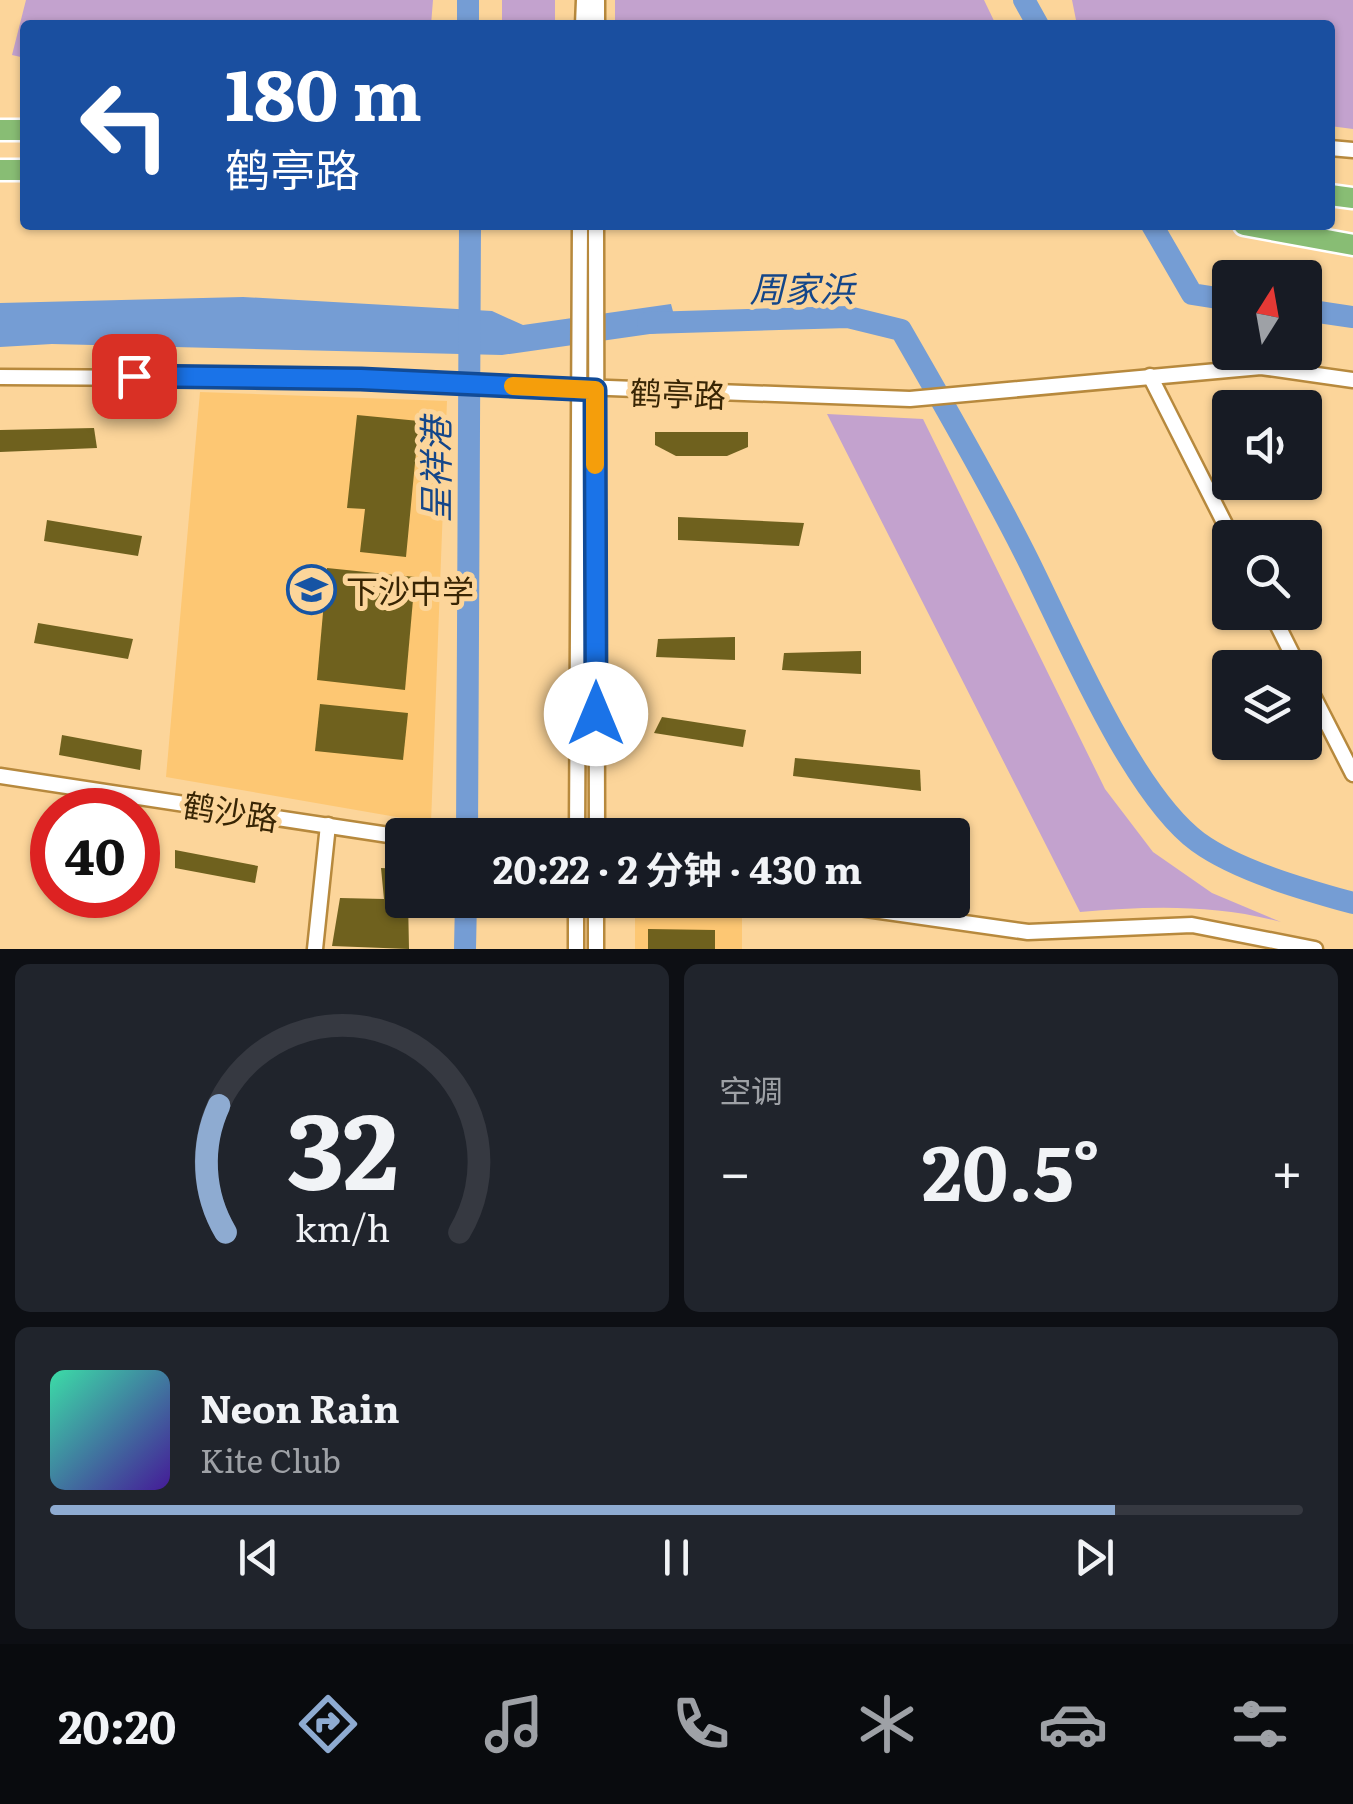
<!DOCTYPE html>
<html lang="zh">
<head>
<meta charset="utf-8">
<style>
	:root { --surface:#171b24; --page:#20242c; --text:#f1f3f6; --muted:#9ea1a6; --line:#363941; --accent:#8eabd1 }
	body { margin:0; font-family:Literata,"Noto Sans SC",serif; background:var(--page); color:var(--text); height:100vh; display:flex; flex-direction:column; font-size:38px; white-space:nowrap }
	* { box-sizing:border-box; margin:0 }
	p { font-size:32px; color:var(--muted) }
	.icon { flex:none; width:55px; height:55px; fill:none; stroke:currentColor; stroke-width:2; stroke-linecap:round; stroke-linejoin:round }
	.map { position:relative; height:949px; overflow:hidden }
	.details { display:flex; flex-direction:column; gap:15px; padding:15px; background:#0d0f14; flex:1 }
	.details>* { flex:none }
	.guide { position:absolute; left:20px; top:20px; width:1315px; height:210px; border-radius:10px; box-shadow:0 2px 8px #0004; background:#1a4fa0; color:#fff; overflow:hidden }
	.needle { width:65px; rotate:11deg }
	.fabs { position:absolute; left:1212px; top:260px; display:grid; gap:20px }
	.fabs a { display:grid; place-items:center; width:110px; height:110px; border-radius:10px; background:var(--surface); box-shadow:0 2px 8px #0004; font-size:50px }
	.speed { position:absolute; left:30px; top:788px; display:flex; gap:20px; font-size:50px; font-weight:700; text-align:center }
	.speed>* { display:grid; place-content:center; width:130px; height:130px; border-radius:50%; background:var(--surface); box-shadow:0 2px 8px #0004; line-height:1 }
	.speed .limit { border:15px solid #d22; background:#fff; color:#111 }
	.pin { position:absolute; display:grid; place-items:center; width:85px; height:85px; color:#fff; margin:-42px; border-radius:20px; box-shadow:0 5px 15px #0006 }
	.me { position:absolute; width:110px; margin:-55px; rotate:0deg; stroke-linejoin:round; filter:drop-shadow(0 0 8px #0008) }
	.turn { display:flex; align-items:center; gap:35px; height:210px; padding:0 40px; font-size:45px }
	.turn .icon { width:130px; height:130px; stroke-width:2.5 }
	.turn b { display:block; font-size:70px; line-height:85px }
	.big { font-size:75px; font-weight:700; line-height:1.1 }
	.details .card { flex:1; display:flex; flex-direction:column; justify-content:center; gap:15px; min-width:0; padding:0 35px; border-radius:15px; background:var(--page) }
	.details .dial { align-items:center; gap:0 }
	.dial svg { height:260px; overflow:visible; fill:none; stroke:var(--line); stroke-width:7; stroke-linecap:round; text-anchor:middle }
	.dial text { fill:var(--text); stroke:none }
	.song { display:flex; align-items:center; gap:30px }
	.cover { width:120px; height:120px; border-radius:15px; background:linear-gradient(135deg,hsl(160 70% 55%),hsl(260 70% 35%)) }
	.played { height:10px; border-radius:5px; background:linear-gradient(90deg,var(--accent) 85%,var(--line) 85%) }
	.keys { display:flex; justify-content:space-around; direction:ltr }
	.heat { display:flex; justify-content:space-between; align-items:center; font-size:55px; direction:ltr }
	.details .tiles { flex:1; display:grid; gap:15px; grid-template-columns:1fr 1fr }
	.card:last-child { grid-column:span 2 }
	.trip { position:absolute; left:385px; top:818px; width:585px; height:100px; border-radius:10px; background:var(--surface); box-shadow:0 2px 8px #0004; font-weight:700; line-height:100px; text-align:center }
	.tab-bar { display:flex; height:160px; justify-content:space-around; align-items:center; background:#090b0e; color:var(--muted) }
	.tab-bar .icon { width:70px; height:70px }
	.tab-bar .selected { color:var(--accent) }
	.tab-bar b { font-size:45px; color:var(--text) }
	.map>svg:first-child { display:block }
	.built { fill:#fdc773 }
	.green { fill:#c3a2ce }
	.water { fill:#759dd4 }
	.lines { fill:none; stroke-linecap:round; stroke-linejoin:round }
	.river { stroke:#759dd4; stroke-width:22 }
	.building { fill:#6f611e }
	.minor-casing { stroke:#b7893d; stroke-width:19 }
	.highway-casing { stroke:#fff; stroke-width:25 }
	.minor { stroke:#fff; stroke-width:14 }
	.highway { stroke:#88bd74; stroke-width:20 }
	.route-casing { stroke:#114b97; stroke-width:25 }
	.route { stroke:#1a73e8; stroke-width:18 }
	.slow { stroke:#f59e0b; stroke-width:18 }
	.labels { text-anchor:middle; dominant-baseline:central; stroke-width:10; stroke-linejoin:round; paint-order:stroke }
	.street-label { font-size:32px; fill:#382504; stroke:#fcd59a }
	.poi-label { font-size:32px; fill:#382504; stroke:#fcd59a; text-anchor:start }
	.water-label { font-size:35px; font-style:italic; fill:#144689; stroke:#fcd59a }
</style>
</head>
<body>
<div class="map">
<svg width="1353" height="949" viewBox="0 0 1353 949">
	<rect width="100%" height="100%" fill="#fcd59a"/>
	<!-- built -->
	<g class="built">
		<polygon points="200,392 447,401 431,823 166,777"/>
		<polygon points="654,902 742,912 742,949 635,949 635,908"/>
	</g>
	<!-- green -->
	<g class="green">
		<polygon points="26,0 433,0 431,25 25,25 25,58 12,55"/>
		<rect x="502" y="0" width="53" height="25"/>
		<polygon points="615,0 984,0 996,25 615,25"/>
		<polygon points="1072,0 1353,0 1353,129 1330,126 1330,25 1077,25"/>
		<path d="M827,414L923,419L1105,789L1153,852L1212,893L1281,922C1214,904 1149,906 1080,912Z"/>
	</g>
	<!-- water -->
	<polygon class="water" points="243,297 492,311 523,325 671,304 678,330 502,355 52,344 0,347 0,303"/>
	<g class="lines">
		<!-- river -->
		<g class="river">
			<polyline points="468,0 468,25"/>
			<polyline points="1024,0 1038,25"/>
			<polyline points="1152,225 1192,294 1230,300"/>
			<polyline points="1305,310 1353,317"/>
			<path d="M648,323L848,317L901,330C943,403 985,475 1023,550C1063,628 1130,792 1198,842C1238,871 1306,890 1353,903"/>
			<polyline points="467,835 470,225"/>
			<polyline points="465,949 466,900"/>
		</g>
	</g>
	<!-- building -->
	<g class="building">
		<polygon points="357,415 419,421 406,557 360,552 365,509 347,508"/>
		<polygon points="94,428 97,448 0,452 0,430"/>
		<polygon points="655,432 748,432 748,447 727,456 676,456 655,445"/>
		<polygon points="678,517 804,523 799,546 678,540"/>
		<polygon points="47,520 142,536 138,556 44,541"/>
		<polygon points="327,568 415,577 405,690 317,680"/>
		<polygon points="38,623 133,639 128,659 34,643"/>
		<polygon points="735,637 735,660 656,657 658,639"/>
		<polygon points="861,651 861,674 782,670 784,653"/>
		<polygon points="320,704 408,713 403,760 315,751"/>
		<polygon points="662,717 746,730 743,747 654,733"/>
		<polygon points="62,735 142,750 140,770 59,755"/>
		<polygon points="795,758 920,770 921,791 793,776"/>
		<polygon points="682,819 744,830 744,835 674,835"/>
		<polygon points="175,850 258,866 255,883 175,868"/>
		<polygon points="381,868 402,869 402,900 408,900 409,949 332,946 340,898 384,899"/>
		<polygon points="648,929 715,930 715,949 648,949"/>
	</g>
	<g class="lines">
		<defs>
			<g id="minor">
				<polyline points="583,25 584,0"/>
				<polyline points="597,25 597,0"/>
				<polyline points="1330,148 1353,150"/>
				<polyline points="596,225 597,835"/>
				<polyline points="1150,376 1232,538"/>
				<polyline points="0,377 361,379 910,399 1261,367 1353,380"/>
				<polyline points="1271,612 1299,668"/>
				<polyline points="1305,680 1353,774"/>
				<polyline points="0,776 402,837"/>
				<polyline points="577,835 580,225"/>
				<polyline points="803,900 1028,932 1192,925 1315,949"/>
				<polyline points="315,949 328,825"/>
				<polyline points="576,949 576,900"/>
				<polyline points="596,949 596,900"/>
			</g>
			<g id="highway">
				<polyline points="0,130 25,130"/>
				<polyline points="0,170 25,170"/>
				<polyline points="1330,195 1353,198"/>
				<polyline points="1244,225 1353,245"/>
			</g>
		</defs>
		<!-- minor casing -->
		<use href="#minor" class="minor-casing"/>
		<!-- highway casing -->
		<use href="#highway" class="highway-casing"/>
		<!-- minor -->
		<use href="#minor" class="minor"/>
		<!-- highway -->
		<use href="#highway" class="highway"/>
	</g>
	<g class="lines">
		<defs>
			<polyline id="route" points="134,376 361,379 595,390 596,714"/>
		</defs>
		<!-- route casing -->
		<use href="#route" class="route-casing"/>
		<!-- route -->
		<use href="#route" class="route"/>
		<!-- slow -->
		<polyline class="slow" points="513,386 595,390 595,465"/>
	</g>
	<!-- icons -->
	<defs>
		<symbol id="school-ring" viewBox="-11 -11 22 22"><circle r="9.5" fill="#fcd59a" stroke="#1654a4" stroke-width="1.5"/><path d="M0-5L7-2L0 1L-7-2ZM-4 1L0 2.5L4 1V4Q0 6-4 4Z" fill="#1654a4"/></symbol>
	</defs>
	<g fill-rule="evenodd">
		<use href="#school-ring" x="284" y="562" width="55" height="55"/>
	</g>
	<g class="labels">
		<!-- street labels -->
		<g class="street-label">
			<text transform="translate(678 392) rotate(2)">鹤亭路</text>
			<text transform="translate(231 810) rotate(9)">鹤沙路</text>
		</g>
		<!-- poi labels -->
		<g class="poi-label">
			<text x="346" y="589">下沙中学</text>
		</g>
		<!-- water labels -->
		<g class="water-label">
			<text x="802" y="287">周家浜</text>
			<text transform="translate(434 470) rotate(-90)">呈祥港</text>
		</g>
	</g>
</svg>
<div class="fabs">
<a><svg class="needle" viewBox="-14 -14 28 28"><path d="M0-13l5 13h-10z" fill="#e53935"/><path d="M0 13l5-13h-10z" fill="#9ea1a6"/></svg></a>
<a><svg class="icon" aria-label="sound" viewBox="0 0 24 24"><path d="M4 9h4l5-4v14l-5-4H4zM17 9q2 3 0 6"/></svg></a>
<a><svg class="icon" aria-label="search" viewBox="0 0 24 24"><circle cx="10" cy="10" r="6"/><path d="M15 15l6 6"/></svg></a>
<a><svg class="icon" aria-label="layers" viewBox="0 0 24 24"><path d="M12 4l9 5-9 5-9-5zM3 14l9 5 9-5"/></svg></a>
</div>
<div class="speed"><div class="limit">40</div></div>
<div class="pin" style="left:134px;top:376px;background:#d93025"><svg class="icon" aria-label="arrive" viewBox="0 0 24 24"><path d="M6 21V4h12l-3 4 3 4H6"/></svg></div>
<svg class="me" style="left:596px;top:714px" viewBox="-20 -20 40 40"><circle r="19" fill="#fff"/><path d="M0-13L10 11 0 6-10 11z" fill="#1a73e8"/></svg>
<div class="trip">20:22 · 2 分钟 · 430 m</div>
<div class="guide">
<div class="turn"><svg class="icon" aria-label="left" viewBox="0 0 24 24"><path d="M17 20v-9H6M10 6l-5 5 5 5"/></svg><div><b>180 m</b>鹤亭路</div></div>
</div>
</div>
<section class="details">
<div class="tiles">
<div class="card dial"><svg viewBox="0 0 100 80">
<path d="M14 69A42 42 0 1 1 86 69"/>
<path d="M14 69A42 42 0 0 1 12 30" stroke="#8eabd1"/>
<text x="50" y="56" font-size="32" font-weight="700">32</text>
<text x="50" y="72" font-size="11">km/h</text>
</svg></div>
<div class="card"><p>空调</p>
<div class="heat"><a>−</a><b class="big">20.5°</b><a>+</a></div>
</div>
<div class="card">
<div class="song"><i class="cover"></i><div><b>Neon Rain</b><p>Kite Club</p></div></div>
<div class="played"></div>
<div class="keys"><svg class="icon" aria-label="previous" viewBox="0 0 24 24"><path d="M18 5L8 12l10 7zM5 5v14"/></svg><svg class="icon" aria-label="pause" viewBox="0 0 24 24"><path d="M8 5v14M16 5v14"/></svg><svg class="icon" aria-label="next" viewBox="0 0 24 24"><path d="M6 5l10 7-10 7zM19 5v14"/></svg></div>
</div>
</div>
</section>
<nav class="tab-bar">
<b>20:20</b>
<svg class="icon selected" aria-label="directions" viewBox="0 0 24 24"><path d="M12 3l9 9-9 9-9-9zM9 14v-3h6M13 9l2 2-2 2"/></svg>
<svg class="icon" aria-label="music" viewBox="0 0 24 24"><path d="M9 18V5l10-2v13"/><circle cx="6" cy="18" r="3"/><circle cx="16" cy="16" r="3"/></svg>
<svg class="icon" aria-label="phone" viewBox="0 0 24 24"><path d="M5 4h4l2 5-3 2q2 4 5 5l2-3 5 2v4C11 20 4 13 5 4z"/></svg>
<svg class="icon" aria-label="climate" viewBox="0 0 24 24"><path d="M12 3v18M4 7l16 10M4 17L20 7"/></svg>
<svg class="icon" aria-label="car" viewBox="0 0 24 24"><path d="M5 17H2v-5l4-1 3-4h7l3 4 3 1v5h-3M9 17h6M6 11h13"/><circle cx="7" cy="17" r="2"/><circle cx="17" cy="17" r="2"/></svg>
<svg class="icon" aria-label="filters" viewBox="0 0 24 24"><path d="M4 7h16M4 17h16"/><circle cx="9" cy="7" r="2"/><circle cx="15" cy="17" r="2"/></svg>
</nav>
</body>
</html>
